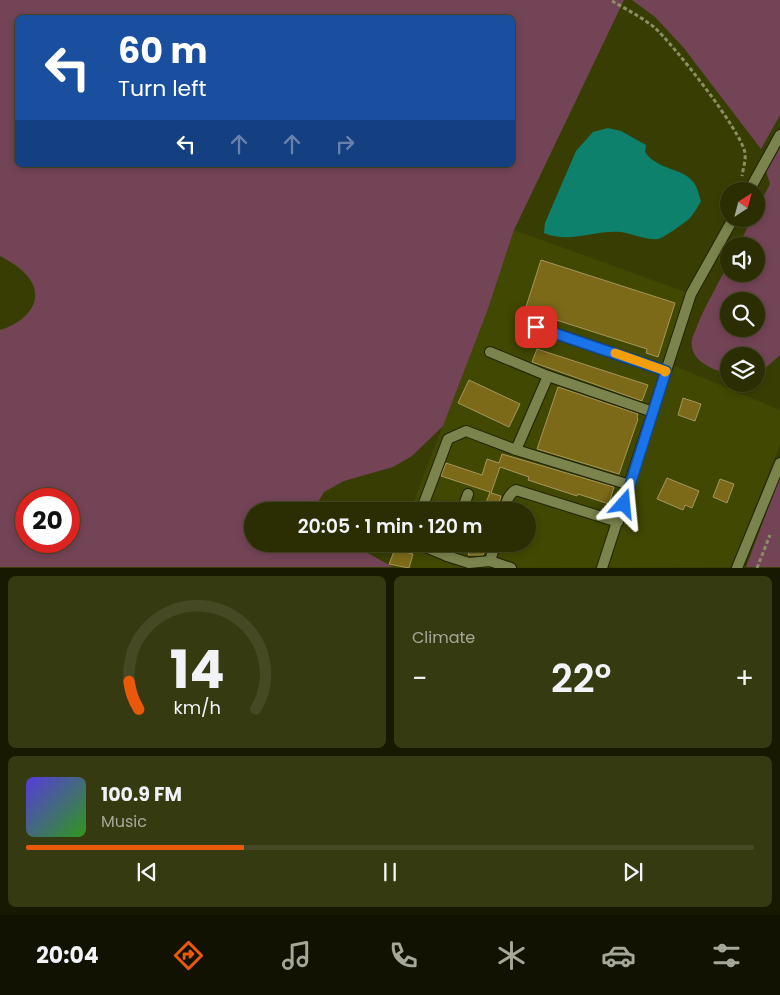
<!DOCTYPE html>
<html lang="en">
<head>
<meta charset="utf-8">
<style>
	:root { --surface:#2a2e02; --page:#363a11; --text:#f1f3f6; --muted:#a5a899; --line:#464a24; --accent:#ea580c }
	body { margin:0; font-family:Poppins,sans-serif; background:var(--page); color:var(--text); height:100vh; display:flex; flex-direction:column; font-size:19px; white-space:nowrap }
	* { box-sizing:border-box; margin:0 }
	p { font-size:16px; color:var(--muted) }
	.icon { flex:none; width:28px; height:28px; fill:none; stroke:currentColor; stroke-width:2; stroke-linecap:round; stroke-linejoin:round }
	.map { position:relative; height:568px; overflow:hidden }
	.drawer { display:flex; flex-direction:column; gap:8px; padding:8px; background:#171901; flex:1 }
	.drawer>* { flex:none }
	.banner { position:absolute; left:15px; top:15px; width:500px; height:152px; border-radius:8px; box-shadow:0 2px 8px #0003,0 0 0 1px var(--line); background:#1a4fa0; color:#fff; overflow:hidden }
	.needle { width:32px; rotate:36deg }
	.fabs { position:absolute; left:720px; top:182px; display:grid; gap:10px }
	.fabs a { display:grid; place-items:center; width:45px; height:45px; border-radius:50%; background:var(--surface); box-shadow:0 2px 8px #0003,0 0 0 1px var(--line); font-size:25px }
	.speed { position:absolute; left:15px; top:488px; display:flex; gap:10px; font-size:25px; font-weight:700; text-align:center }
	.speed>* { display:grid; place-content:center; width:65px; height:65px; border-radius:50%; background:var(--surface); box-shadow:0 2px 8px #0003,0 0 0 1px var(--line); line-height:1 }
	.speed .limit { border:8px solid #d22; background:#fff; color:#111 }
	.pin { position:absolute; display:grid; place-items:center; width:42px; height:42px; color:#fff; margin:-21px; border-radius:10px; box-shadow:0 2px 8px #0006 }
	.me { position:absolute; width:55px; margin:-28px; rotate:18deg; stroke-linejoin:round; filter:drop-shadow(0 0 4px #0008) }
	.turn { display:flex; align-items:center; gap:18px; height:105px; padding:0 20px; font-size:22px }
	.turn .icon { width:65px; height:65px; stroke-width:2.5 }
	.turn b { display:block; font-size:35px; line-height:42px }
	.lanes { display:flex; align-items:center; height:48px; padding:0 20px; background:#0003; justify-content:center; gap:25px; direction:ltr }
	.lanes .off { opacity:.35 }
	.big { font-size:38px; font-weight:600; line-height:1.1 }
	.drawer .widget { flex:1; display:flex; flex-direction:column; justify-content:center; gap:8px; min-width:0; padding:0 18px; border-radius:8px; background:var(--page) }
	.drawer .dial { align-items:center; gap:0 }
	.dial svg { height:130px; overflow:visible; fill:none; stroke:var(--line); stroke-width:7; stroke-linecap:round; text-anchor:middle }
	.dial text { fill:var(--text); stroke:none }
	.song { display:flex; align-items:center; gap:15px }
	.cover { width:60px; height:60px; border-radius:8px; background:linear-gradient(135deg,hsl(250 70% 55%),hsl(110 70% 35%)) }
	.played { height:5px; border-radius:2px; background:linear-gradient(90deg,var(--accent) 30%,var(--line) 30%) }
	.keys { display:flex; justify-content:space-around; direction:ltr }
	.heat { display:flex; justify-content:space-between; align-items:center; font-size:28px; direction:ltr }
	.drawer .tiles { flex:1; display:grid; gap:8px; grid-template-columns:1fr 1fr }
	.widget:last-child { grid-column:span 2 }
	.trip { position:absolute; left:244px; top:502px; width:292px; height:50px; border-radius:25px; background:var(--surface); box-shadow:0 2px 8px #0003,0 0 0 1px var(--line); font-weight:600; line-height:50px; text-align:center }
	.tab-bar { display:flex; height:80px; justify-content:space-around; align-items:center; background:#111201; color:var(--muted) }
	.tab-bar .icon { width:35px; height:35px }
	.tab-bar .current { color:var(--accent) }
	.tab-bar b { font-size:22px; color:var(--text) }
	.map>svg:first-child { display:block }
	.built { fill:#414801 }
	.green { fill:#734456; fill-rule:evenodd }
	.water { fill:#0e816d }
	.building { fill:#7c6a19; stroke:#a5975e }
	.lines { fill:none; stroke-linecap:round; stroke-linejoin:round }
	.lane-casing { stroke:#202307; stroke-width:12 }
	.path { stroke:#8a8f63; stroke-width:3; stroke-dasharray:4 2.5; stroke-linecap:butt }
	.lane { stroke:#7b844d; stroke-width:10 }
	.route-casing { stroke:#114b97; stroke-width:12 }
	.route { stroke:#1a73e8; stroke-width:9 }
	.slow { stroke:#f59e0b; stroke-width:9 }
</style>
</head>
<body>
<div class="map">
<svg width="780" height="568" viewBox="0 0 780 568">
	<rect width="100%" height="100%" fill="#383e03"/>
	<!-- built -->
	<polygon class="built" points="514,230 691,294 670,364 780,410 780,445 731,567 397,568 388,565 397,544 528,544 528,511 410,511 488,309"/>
	<!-- green -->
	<g class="green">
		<path d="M0,0H624L514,230L488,309L443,426L412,456L393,467L344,481L324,492L313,511H252V544H351L393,567H0V330C21,324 45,305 31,281C24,269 11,262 0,256ZM18,18H512V165H18ZM26,499H69V541H26Z"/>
		<polygon points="632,0 780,0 780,115 761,149 683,47 655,17"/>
		<path d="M780,143V355L761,372L756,373V356H729V373C713,371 689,360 692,341C692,336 696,331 697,326C706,304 718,284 729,263V274H756V246H738L752,219H756V211L770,184L765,168ZM729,301H756V329H729Z"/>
		<polygon points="780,477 780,567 746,567"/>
	</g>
	<!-- water -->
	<path class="water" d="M608,128L621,131L646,145L645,152C658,171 683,167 694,183C698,188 699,196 701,201C698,207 694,213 690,218C687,221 662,239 658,239C648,241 631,233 620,232C593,230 570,244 544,233L545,223L576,151L593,132Z"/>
	<!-- building -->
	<g class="building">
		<polygon points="541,260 675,303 658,357 646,353 647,349 525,310"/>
		<polygon points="537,349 648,385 642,401 532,362"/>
		<polygon points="469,380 520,404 509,427 458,403"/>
		<polygon points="558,387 638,414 637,418 638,419 619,474 537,449"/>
		<polygon points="683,398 701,404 695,421 678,415"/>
		<polygon points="502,454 614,487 609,504 578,494 577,496 528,480 529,477 500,467 491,493 501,496 497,511 483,511 490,492 441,476 446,463 482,475 487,459 499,463"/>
		<polygon points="667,478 699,491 692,508 685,505 683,510 657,499"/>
		<polygon points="720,479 734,484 727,503 713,497"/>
		<polygon points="472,544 487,544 483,555 468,555"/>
		<polygon points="395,549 413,554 409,568 389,564"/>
	</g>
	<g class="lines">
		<defs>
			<g id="lane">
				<polyline points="749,191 780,135"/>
				<polyline points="536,327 666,371"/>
				<polyline points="490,352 548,376 653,412"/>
				<polyline points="516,450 630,485"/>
				<polyline points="421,511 448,439 466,431 516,450 548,376"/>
				<polyline points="462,511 468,494"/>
				<path d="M504,511C506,503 508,494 516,490L618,522"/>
				<polyline points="418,544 447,556 451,544"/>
				<polyline points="447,556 469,563 490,561 511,568"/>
				<polyline points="490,561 495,544"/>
				<polyline points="602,568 691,294 733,219"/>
				<polyline points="737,568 780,463"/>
			</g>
		</defs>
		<!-- lane casing -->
		<use href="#lane" class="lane-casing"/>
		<!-- path -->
		<g class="path">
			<path d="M612,1C626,9 641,17 654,27C673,44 741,130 745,153C746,160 743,169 742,176"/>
			<polyline points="757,568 770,535"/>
		</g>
		<!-- lane -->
		<use href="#lane" class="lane"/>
	</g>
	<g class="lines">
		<defs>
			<polyline id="route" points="536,327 666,371 624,504"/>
		</defs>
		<!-- route casing -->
		<use href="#route" class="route-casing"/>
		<!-- route -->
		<use href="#route" class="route"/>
		<!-- slow -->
		<polyline class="slow" points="615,353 666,371 665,372"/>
	</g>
</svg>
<div class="fabs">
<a><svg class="needle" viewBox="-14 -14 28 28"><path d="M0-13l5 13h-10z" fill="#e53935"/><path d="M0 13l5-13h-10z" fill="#a5a899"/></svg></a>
<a><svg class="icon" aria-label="sound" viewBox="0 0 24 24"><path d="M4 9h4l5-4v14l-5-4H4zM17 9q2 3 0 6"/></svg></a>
<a><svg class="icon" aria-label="search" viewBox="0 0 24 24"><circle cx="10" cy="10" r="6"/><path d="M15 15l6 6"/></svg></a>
<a><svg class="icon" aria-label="layers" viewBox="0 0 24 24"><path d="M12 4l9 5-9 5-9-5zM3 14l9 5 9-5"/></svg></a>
</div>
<div class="speed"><div class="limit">20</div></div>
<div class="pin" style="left:536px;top:327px;background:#d93025"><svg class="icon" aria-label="arrive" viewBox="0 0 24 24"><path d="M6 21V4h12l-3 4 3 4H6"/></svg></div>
<svg class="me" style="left:624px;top:504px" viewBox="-20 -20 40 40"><path d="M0-17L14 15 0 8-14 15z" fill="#1a73e8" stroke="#fff" stroke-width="4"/></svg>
<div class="trip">20:05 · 1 min · 120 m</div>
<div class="banner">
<div class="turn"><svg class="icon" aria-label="left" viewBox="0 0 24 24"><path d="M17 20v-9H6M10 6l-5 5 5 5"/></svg><div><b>60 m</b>Turn left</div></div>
<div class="lanes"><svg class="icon" aria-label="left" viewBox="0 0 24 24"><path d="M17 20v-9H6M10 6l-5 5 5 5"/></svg><svg class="icon off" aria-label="ahead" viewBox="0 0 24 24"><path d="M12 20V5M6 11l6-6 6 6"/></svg><svg class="icon off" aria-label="ahead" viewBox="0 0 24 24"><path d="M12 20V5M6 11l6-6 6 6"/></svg><svg class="icon off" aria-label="right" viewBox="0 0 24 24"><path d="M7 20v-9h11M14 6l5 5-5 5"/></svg></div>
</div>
</div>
<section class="drawer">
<div class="tiles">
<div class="widget dial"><svg viewBox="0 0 100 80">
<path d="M14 69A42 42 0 1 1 86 69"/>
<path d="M14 69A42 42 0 0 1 8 52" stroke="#ea580c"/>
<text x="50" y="56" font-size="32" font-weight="700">14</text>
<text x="50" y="72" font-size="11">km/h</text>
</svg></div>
<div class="widget"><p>Climate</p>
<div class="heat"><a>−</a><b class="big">22°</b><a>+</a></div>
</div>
<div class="widget">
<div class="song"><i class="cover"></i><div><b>100.9 FM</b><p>Music</p></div></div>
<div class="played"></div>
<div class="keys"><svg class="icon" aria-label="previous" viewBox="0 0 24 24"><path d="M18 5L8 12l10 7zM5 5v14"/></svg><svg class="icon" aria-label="pause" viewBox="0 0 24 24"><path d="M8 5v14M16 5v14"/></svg><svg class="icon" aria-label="next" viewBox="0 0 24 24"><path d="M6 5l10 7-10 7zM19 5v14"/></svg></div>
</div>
</div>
</section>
<nav class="tab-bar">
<b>20:04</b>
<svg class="icon current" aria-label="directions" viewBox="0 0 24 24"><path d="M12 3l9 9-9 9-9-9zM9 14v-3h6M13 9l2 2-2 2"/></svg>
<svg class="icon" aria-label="music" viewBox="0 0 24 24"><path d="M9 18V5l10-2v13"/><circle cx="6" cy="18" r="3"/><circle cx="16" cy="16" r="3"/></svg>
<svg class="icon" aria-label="phone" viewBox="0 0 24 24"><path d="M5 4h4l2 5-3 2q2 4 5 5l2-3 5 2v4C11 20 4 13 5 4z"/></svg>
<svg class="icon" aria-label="climate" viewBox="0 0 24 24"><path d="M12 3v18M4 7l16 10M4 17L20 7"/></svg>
<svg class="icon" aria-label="car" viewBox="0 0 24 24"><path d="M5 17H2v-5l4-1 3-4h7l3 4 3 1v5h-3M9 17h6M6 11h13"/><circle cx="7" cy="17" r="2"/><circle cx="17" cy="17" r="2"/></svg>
<svg class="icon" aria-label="filters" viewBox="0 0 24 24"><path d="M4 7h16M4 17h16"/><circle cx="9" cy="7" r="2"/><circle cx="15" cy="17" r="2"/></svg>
</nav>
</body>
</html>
